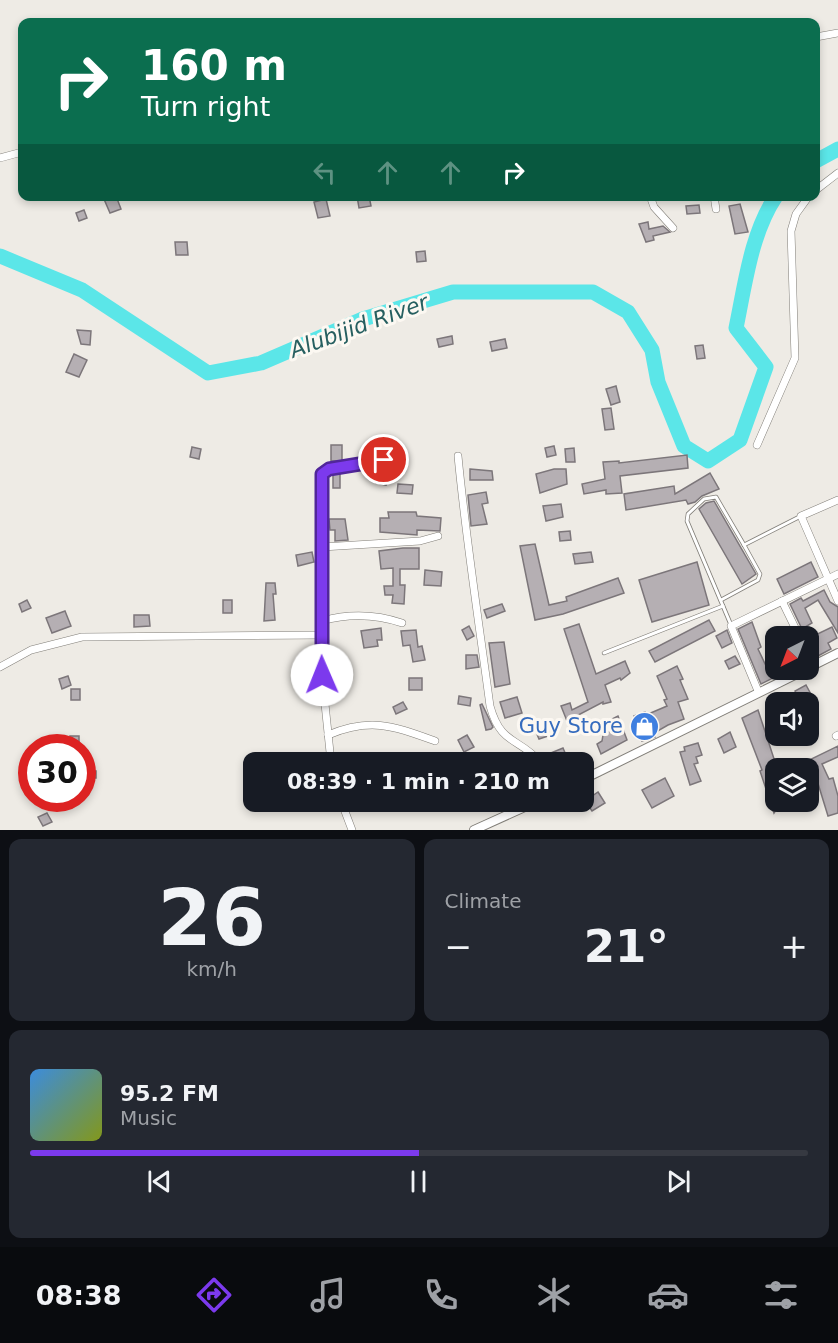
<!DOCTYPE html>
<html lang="en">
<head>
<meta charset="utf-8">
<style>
	:root { --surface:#171b24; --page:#242831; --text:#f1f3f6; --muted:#9ea1a6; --line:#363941; --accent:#7c3aed }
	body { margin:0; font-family:"DejaVu Sans",sans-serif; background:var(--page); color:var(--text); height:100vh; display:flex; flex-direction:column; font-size:22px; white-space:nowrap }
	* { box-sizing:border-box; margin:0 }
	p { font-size:20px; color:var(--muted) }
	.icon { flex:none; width:33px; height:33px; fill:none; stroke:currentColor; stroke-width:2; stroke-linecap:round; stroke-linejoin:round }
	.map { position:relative; height:830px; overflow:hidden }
	.drawer { display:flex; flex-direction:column; gap:9px; padding:9px; background:#0d0f14; flex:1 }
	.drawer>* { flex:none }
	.hud { position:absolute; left:18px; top:18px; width:802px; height:183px; border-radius:12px; box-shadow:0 3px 9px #0003; background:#0b6e4f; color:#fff; overflow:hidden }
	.needle { width:39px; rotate:222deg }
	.tools { position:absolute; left:765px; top:626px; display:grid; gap:12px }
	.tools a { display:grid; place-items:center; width:54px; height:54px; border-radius:12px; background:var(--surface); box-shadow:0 3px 9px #0003; font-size:30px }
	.speed { position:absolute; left:18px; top:734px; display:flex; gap:12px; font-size:30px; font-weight:700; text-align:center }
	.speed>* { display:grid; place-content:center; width:78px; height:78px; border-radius:50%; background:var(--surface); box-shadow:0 3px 9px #0003; line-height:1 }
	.speed .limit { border:9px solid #d22; background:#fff; color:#111 }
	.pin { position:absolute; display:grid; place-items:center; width:51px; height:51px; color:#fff; margin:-26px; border:3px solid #fff; border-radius:50%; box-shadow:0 2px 6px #0007 }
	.me { position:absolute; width:66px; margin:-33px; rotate:359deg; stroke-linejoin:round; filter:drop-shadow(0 0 4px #0008) }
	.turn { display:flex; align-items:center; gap:21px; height:126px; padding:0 24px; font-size:27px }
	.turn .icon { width:78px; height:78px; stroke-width:2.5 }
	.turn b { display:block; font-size:42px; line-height:51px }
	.lanes { display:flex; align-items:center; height:57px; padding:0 24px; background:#0003; justify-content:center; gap:30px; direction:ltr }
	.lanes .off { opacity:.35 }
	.big { font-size:45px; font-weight:600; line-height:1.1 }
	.drawer .tile { flex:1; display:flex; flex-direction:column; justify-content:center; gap:9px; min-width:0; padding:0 21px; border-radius:12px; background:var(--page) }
	.drawer .dial { align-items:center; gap:0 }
	.dial b { font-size:78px; line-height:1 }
	.song { display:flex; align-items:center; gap:18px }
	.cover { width:72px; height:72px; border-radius:9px; background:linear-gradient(135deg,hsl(210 70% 55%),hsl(70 70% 35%)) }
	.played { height:6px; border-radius:3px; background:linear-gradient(90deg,var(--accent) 50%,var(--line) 50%) }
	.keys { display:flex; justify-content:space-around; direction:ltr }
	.heat { display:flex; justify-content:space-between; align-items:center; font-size:33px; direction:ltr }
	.drawer .tiles { flex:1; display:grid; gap:9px; grid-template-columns:1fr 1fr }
	.tile:last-child { grid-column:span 2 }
	.trip { position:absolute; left:243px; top:752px; width:351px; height:60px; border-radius:12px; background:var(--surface); box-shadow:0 3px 9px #0003; font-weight:600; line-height:60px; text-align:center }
	.tab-bar { display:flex; height:96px; justify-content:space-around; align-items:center; background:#090b0e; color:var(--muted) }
	.tab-bar .icon { width:42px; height:42px }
	.tab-bar .active { color:var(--accent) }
	.tab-bar b { font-size:27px; color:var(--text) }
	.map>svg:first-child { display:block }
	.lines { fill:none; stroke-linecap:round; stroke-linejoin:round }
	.river { stroke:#5be6e8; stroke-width:15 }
	.building { fill:#b5afb3; stroke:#7c767a; stroke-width:1.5 }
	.service-casing { stroke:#827f79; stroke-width:4.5 }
	.minor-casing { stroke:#827f79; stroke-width:8 }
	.tertiary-casing { stroke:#827f79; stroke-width:10 }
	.service { stroke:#fff; stroke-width:3 }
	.minor { stroke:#fff; stroke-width:7 }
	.tertiary { stroke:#fff; stroke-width:8 }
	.route-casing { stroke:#51269a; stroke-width:15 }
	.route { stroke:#7c3aed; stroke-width:10 }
	.labels { text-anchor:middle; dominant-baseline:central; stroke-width:6; stroke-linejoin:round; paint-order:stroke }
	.shop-label { font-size:21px; fill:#366cbe; stroke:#fcf8f2; text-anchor:end }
	.water-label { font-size:22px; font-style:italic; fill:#265f60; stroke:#fcf8f2 }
</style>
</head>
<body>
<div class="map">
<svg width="838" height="830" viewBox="0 0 838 830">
	<rect width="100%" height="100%" fill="#eeebe5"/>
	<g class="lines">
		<!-- river -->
		<g class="river">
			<polyline points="816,161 838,149"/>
			<path d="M0,256L82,290L208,373L261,363L363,319L453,292H593L628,312L652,350L658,382L684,446L708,461L740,440L766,367L736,328C745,285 751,233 776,196"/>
		</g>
	</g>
	<!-- building -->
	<g class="building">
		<polygon points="110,196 116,196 121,209 110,213 104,199"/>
		<polygon points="357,196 369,196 371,206 359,208"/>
		<polygon points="326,199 330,216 318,218 314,202"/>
		<polygon points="740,204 748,232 735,234 729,206"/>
		<polygon points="699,205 700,213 687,214 686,206"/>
		<polygon points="84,210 87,218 79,221 76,213"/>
		<polygon points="648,222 649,229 663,226 670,232 653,236 654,240 646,242 639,224"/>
		<polygon points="175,242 187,242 188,255 176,255"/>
		<polygon points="425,251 426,261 417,262 416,252"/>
		<polygon points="77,330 91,331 90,345 81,344"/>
		<polygon points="452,336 453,344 439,347 437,339"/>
		<polygon points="505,339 507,348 492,351 490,342"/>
		<polygon points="703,345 705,358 697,359 695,346"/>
		<polygon points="74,354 87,360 79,377 66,372"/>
		<polygon points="616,386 620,402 611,405 606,389"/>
		<polygon points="611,408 614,429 605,430 602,409"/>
		<polygon points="381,443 393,443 393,456 381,455"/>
		<rect x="331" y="445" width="11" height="16"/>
		<polygon points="554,446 556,455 547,457 545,448"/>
		<polygon points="192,447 201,449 199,459 190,457"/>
		<polygon points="574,448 575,462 566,462 565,449"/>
		<polygon points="687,455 688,468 620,476 622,493 606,494 606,490 584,494 582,484 605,479 603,462 619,461 619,463"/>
		<polygon points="388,463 386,485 376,483 377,467"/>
		<polygon points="470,469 492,471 493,480 470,480"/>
		<polygon points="554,469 566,469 567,484 540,493 536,474"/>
		<polygon points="340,473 340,488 333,488 333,474"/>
		<polygon points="710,473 719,489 702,496 695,502 688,504 686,500 626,510 624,494 674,486 675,494"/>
		<polygon points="398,484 413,485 412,494 397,493"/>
		<polygon points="486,492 488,503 482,504 487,524 471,526 468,495"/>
		<polygon points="714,501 756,574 742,584 699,509 706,503"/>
		<polygon points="561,504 563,517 546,521 543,506"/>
		<polygon points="388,512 416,512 417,516 441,518 440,531 417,530 417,535 380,532 380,518 389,518"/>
		<polygon points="329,519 345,519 348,540 335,541 335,530 330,530"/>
		<polygon points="570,531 571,540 560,541 559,532"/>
		<polygon points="535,544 549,605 567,601 566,597 618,578 624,593 563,614 535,620 520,546"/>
		<polygon points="403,548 419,548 419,569 400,569 400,585 405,585 404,604 392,603 393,595 385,595 384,586 393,586 393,568 381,569 379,551"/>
		<polygon points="312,552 314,562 298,566 296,555"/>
		<polygon points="591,552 593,562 575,564 573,554"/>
		<polygon points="697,562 709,605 652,622 639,580"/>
		<polygon points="811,562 818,577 784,594 777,579"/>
		<polygon points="425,570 442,572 441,586 424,585"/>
		<polygon points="266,583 275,583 276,594 273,594 275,620 264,621"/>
		<polygon points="824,590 830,602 838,607 838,633 818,600 805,608 812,623 802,629 790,604 801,598 803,601"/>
		<polygon points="27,600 31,608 22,612 19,604"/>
		<rect x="223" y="600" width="9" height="13"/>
		<polygon points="502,604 505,611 487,618 484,610"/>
		<polygon points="65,611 71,626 52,633 46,618"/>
		<polygon points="134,615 149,615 150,626 134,627"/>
		<polygon points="709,620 715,631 655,662 649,651"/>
		<polygon points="752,622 761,647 758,649 768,670 773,667 777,676 761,684 738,629"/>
		<polygon points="579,624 596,674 625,661 630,673 621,680 620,678 605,685 611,702 603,704 603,702 567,721 561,706 570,703 572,710 588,702 564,629"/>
		<polygon points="469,626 474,636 467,640 462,630"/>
		<polygon points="832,627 837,638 828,643 831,649 818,656 809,638"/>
		<polygon points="381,628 382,640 377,640 378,646 364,648 361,631"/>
		<polygon points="789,628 791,636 773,636"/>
		<polygon points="416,630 418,647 422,646 425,660 413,662 410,645 403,646 401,631"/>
		<polygon points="727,630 732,643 722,648 716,636"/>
		<polygon points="504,642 510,684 495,687 489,643"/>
		<polygon points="466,655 477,655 479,667 466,669"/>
		<polygon points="735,656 740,664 729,669 725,661"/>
		<polygon points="677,666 683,679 680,680 688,699 678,702 684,719 668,725 654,733 655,737 642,741 634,716 645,712 646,715 667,706 664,700 667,699 657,676"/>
		<polygon points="68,676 71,685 62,689 59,679"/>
		<rect x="409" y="678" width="13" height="12"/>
		<polygon points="806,685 813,698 804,702 783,702 797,695 795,691"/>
		<rect x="71" y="689" width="9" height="11"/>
		<polygon points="459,696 471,698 470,706 458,704"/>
		<polygon points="517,697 522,713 505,718 500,702"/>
		<polygon points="403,702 407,709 396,714 393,707"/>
		<polygon points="482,704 493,727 491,729 486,730 480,705"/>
		<polygon points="758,710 777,768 776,801 799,802 776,810 774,813 760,771 762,770 742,718"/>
		<polygon points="618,716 627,740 601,754 597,744 602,741 603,735 612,730 608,721"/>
		<polygon points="545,729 548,736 539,739 536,732"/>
		<polygon points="730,732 736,747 724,753 718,739"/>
		<polygon points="467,735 474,747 464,752 458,740"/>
		<polygon points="70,736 79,736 79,747 71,747"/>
		<polygon points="698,743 702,755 696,757 698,763 694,764 701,781 690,785 680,752 685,751 684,747"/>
		<polygon points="838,746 838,757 822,764 829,779 833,778 838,796 838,813 828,816 816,777 808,780 808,768 793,768"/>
		<polygon points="563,748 569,762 555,762 551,753"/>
		<rect x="82" y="771" width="14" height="7"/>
		<polygon points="665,778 674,796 652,808 642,790"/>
		<polygon points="598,792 605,803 592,811 585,801"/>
		<polygon points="47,813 52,822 43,826 38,817"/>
	</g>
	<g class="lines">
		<defs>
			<g id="service">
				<polyline points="721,600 758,580 760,574 744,545 801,516"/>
				<polyline points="731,625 687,521 688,514 704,499 716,497 744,545"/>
				<polyline points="604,653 723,606"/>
			</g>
			<g id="minor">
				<polyline points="816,37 838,33"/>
				<polyline points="0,158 22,152"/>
				<polyline points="816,190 838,173"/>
				<polyline points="650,196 654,207 673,228"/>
				<polyline points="714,196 716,209"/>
				<polyline points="757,445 795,358 791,231 796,214 809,196"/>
				<path d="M458,456C466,540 479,623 490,706C501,746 519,737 540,762"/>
				<polyline points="838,500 801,516 838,601"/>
				<polyline points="322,547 420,541 438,536"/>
				<polyline points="782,601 799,636"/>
				<path d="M322,621C350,613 375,614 402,623"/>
				<polyline points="808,657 813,666"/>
				<polyline points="0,667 31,650 82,637 322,635"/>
				<polyline points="758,691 731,626 838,574"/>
				<path d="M328,735C371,717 393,726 435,741"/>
				<polyline points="836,736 838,735"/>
				<polyline points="331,762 322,675 322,479 324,471 329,469 384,460"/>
				<polyline points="341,801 352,830"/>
			</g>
			<g id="tertiary">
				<polyline points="808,668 838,653"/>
				<polyline points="584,779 807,669"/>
				<polyline points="474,830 538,801"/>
			</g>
		</defs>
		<!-- service casing -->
		<use href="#service" class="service-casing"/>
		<!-- minor casing -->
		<use href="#minor" class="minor-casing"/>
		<!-- tertiary casing -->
		<use href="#tertiary" class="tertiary-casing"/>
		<!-- service -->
		<use href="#service" class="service"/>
		<!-- minor -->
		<use href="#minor" class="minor"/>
		<!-- tertiary -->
		<use href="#tertiary" class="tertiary"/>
	</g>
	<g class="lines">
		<defs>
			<polyline id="route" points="322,675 322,474 329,469 384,460"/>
		</defs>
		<!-- route casing -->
		<use href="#route" class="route-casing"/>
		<!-- route -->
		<use href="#route" class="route"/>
	</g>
	<!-- icons -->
	<defs>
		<symbol id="shop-disc" viewBox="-11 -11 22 22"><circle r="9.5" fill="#3f7fe0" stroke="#fcf8f2"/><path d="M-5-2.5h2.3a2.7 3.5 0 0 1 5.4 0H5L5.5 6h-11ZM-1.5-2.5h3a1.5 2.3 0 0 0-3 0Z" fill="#fff"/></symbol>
	</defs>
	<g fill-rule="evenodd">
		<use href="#shop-disc" x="628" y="710" width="33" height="33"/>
	</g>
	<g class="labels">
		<!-- shop labels -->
		<g class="shop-label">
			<text x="623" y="726">Guy Store</text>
		</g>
		<!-- water labels -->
		<g class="water-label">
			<text transform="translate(359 326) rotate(-20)">Alubijid River</text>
		</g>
	</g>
</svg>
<div class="tools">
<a><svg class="needle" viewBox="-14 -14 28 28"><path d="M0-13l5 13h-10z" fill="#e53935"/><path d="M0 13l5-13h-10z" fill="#9ea1a6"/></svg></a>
<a><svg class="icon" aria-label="sound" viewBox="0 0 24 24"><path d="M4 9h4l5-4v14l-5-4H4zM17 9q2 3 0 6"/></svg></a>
<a><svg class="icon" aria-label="layers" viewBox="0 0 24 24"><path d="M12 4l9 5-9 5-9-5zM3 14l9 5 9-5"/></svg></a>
</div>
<div class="speed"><div class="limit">30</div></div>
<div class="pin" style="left:384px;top:460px;background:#d93025"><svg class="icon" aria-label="arrive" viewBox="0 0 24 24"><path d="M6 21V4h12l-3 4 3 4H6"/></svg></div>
<svg class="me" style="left:322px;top:675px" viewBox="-20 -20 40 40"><circle r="19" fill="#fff"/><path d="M0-13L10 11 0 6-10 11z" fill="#7c3aed"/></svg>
<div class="trip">08:39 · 1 min · 210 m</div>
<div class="hud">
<div class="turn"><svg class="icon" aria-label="right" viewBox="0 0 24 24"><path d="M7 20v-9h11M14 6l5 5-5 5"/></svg><div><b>160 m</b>Turn right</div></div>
<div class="lanes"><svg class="icon off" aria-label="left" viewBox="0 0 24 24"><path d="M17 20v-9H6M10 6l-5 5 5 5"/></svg><svg class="icon off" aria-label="ahead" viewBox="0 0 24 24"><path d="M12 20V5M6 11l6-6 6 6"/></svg><svg class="icon off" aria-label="ahead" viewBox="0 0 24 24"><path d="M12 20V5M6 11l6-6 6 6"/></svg><svg class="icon" aria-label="right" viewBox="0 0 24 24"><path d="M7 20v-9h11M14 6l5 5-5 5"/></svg></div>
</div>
</div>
<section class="drawer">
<div class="tiles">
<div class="tile dial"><b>26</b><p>km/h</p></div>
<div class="tile"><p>Climate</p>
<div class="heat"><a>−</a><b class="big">21°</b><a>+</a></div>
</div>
<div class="tile">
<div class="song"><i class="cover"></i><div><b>95.2 FM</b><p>Music</p></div></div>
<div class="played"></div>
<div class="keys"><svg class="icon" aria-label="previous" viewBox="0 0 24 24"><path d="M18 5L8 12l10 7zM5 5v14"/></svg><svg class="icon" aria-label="pause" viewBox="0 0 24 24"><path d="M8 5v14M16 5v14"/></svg><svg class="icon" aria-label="next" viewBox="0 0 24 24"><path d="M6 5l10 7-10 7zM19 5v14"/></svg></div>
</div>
</div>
</section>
<nav class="tab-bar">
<b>08:38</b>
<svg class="icon active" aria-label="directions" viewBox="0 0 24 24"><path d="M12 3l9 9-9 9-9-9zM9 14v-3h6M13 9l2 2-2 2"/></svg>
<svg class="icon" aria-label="music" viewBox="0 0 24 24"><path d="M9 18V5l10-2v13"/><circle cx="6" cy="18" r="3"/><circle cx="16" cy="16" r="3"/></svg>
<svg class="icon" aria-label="phone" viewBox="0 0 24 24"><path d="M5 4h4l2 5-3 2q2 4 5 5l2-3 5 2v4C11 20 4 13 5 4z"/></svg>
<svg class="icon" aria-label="climate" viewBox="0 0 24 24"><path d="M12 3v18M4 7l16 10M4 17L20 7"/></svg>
<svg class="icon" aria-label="car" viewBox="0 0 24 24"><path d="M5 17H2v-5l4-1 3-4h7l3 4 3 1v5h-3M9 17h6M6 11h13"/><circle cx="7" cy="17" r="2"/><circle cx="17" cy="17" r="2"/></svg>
<svg class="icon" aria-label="filters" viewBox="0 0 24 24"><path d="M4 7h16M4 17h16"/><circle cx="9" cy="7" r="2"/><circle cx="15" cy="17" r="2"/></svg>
</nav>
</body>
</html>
